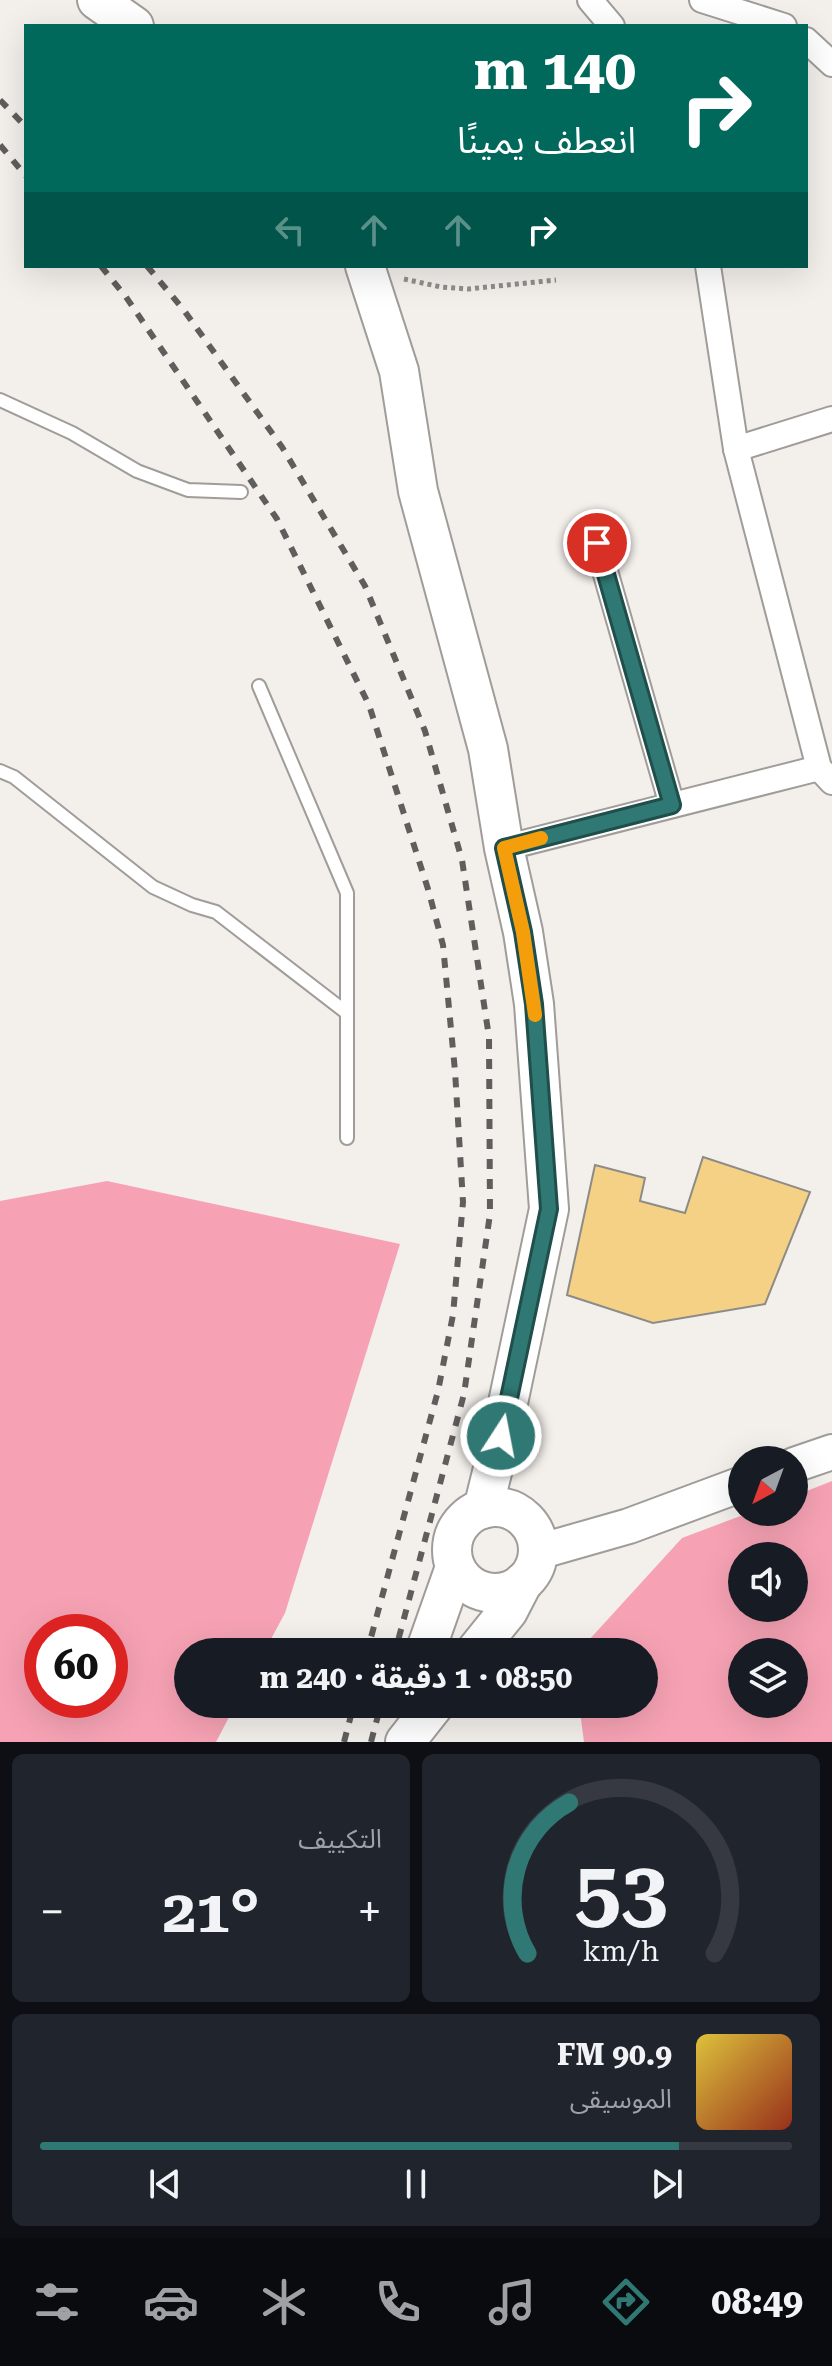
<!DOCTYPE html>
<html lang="ar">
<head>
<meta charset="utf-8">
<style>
	:root { --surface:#171b24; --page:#20242c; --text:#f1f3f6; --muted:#9ea1a6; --line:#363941; --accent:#2f7873 }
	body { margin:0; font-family:"Roboto Serif","Noto Sans Arabic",serif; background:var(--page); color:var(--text); direction:rtl; height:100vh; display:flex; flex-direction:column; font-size:30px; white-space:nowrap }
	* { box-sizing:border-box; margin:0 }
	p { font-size:26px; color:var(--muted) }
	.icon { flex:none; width:44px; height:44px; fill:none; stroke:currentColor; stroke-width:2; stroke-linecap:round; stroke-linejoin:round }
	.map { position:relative; height:1742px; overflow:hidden; direction:ltr }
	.panel { display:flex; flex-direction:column; gap:12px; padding:12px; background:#0d0f14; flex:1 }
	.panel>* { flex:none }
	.banner { position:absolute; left:24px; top:24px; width:784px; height:244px; border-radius:0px; box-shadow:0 8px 32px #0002; direction:rtl; background:#00695c; color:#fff; overflow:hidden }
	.needle { width:52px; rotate:221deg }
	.buttons { position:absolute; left:728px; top:1446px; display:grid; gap:16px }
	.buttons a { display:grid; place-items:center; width:80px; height:80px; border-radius:50%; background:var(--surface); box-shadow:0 8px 32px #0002; font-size:40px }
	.speed { position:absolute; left:24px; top:1614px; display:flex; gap:16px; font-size:40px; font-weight:700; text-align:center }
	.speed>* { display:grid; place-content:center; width:104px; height:104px; border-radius:50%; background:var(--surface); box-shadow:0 8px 32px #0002; line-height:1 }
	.speed .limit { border:12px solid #d22; background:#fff; color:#111 }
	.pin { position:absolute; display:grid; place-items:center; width:68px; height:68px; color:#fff; margin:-34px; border:4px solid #fff; border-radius:50%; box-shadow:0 2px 8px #0007 }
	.me { position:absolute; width:88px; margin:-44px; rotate:11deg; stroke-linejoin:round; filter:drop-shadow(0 0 6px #0008) }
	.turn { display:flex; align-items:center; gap:28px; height:168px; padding:0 40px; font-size:36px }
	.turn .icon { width:104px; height:104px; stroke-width:2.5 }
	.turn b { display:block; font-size:56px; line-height:68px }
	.lanes { display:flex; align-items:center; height:76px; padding:0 40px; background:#0003; justify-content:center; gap:40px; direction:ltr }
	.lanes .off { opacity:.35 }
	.big { font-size:60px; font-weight:700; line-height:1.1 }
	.panel .card { flex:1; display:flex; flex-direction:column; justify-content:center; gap:12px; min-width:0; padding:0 28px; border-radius:12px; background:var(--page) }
	.panel .dial { align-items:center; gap:0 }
	.dial svg { height:208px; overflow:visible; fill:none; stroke:var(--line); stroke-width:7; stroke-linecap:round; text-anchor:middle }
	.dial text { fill:var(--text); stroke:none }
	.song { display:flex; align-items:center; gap:24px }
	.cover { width:96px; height:96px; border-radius:12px; background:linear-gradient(135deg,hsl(50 70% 55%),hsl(10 70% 35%)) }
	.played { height:8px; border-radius:4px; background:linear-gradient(90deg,var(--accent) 85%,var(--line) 85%) }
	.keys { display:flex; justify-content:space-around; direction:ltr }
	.heat { display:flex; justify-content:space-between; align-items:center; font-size:44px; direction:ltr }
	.panel .tiles { flex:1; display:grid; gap:12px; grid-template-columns:1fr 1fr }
	.card:last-child { grid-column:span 2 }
	.trip { position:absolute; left:174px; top:1638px; width:484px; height:80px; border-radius:40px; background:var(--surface); box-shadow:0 8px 32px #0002; font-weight:700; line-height:80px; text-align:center; direction:rtl }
	.tabs { display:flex; height:128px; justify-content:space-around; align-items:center; background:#090b0e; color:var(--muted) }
	.tabs .icon { width:56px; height:56px }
	.tabs .on { color:var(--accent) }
	.tabs b { font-size:36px; color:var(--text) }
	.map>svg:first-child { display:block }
	.forest { fill:#f6a2b4; fill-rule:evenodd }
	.building { fill:#f5d186; stroke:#8d8b87; stroke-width:2 }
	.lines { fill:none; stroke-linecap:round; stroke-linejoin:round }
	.lane-casing { stroke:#a09c99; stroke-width:16 }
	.street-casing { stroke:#a09c99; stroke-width:28 }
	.secondary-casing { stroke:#a09c99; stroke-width:38 }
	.primary-casing { stroke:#a09c99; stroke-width:42 }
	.path { stroke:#908d8a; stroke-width:5; stroke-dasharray:4 4; stroke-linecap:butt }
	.lane { stroke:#fff; stroke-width:12 }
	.street { stroke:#fff; stroke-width:24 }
	.secondary { stroke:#fff; stroke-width:34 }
	.primary { stroke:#fff; stroke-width:38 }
	.rail { stroke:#605e5c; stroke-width:6; stroke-dasharray:10 10; stroke-linecap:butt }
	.route-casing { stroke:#1f4e4b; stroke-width:20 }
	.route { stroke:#2f7873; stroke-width:14 }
	.slow { stroke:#f59e0b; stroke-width:14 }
</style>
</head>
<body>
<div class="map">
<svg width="832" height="1742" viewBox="0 0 832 1742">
	<rect width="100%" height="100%" fill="#f3efeb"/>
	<!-- forest -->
	<g class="forest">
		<path d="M107,1181L400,1244L285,1613L264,1652H188V1704H236L216,1742H0V1201ZM42,1632H110V1700H42Z"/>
		<path d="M832,1481V1742H584L579,1704H644V1652H578L682,1538L751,1512H794V1496ZM742,1556H794V1608H742ZM742,1652H794V1704H742Z"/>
	</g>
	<!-- building -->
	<polygon class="building" points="703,1157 810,1192 765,1304 653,1323 567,1295 595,1165 645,1178 640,1201 685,1213"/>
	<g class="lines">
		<defs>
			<g id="lane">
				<polyline points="0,400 72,433 137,471 188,490 241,492"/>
				<polyline points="259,686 347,893 347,1138"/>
				<polyline points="0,771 14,777 153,887 192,905 216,912 347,1013"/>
			</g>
			<g id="street">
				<polyline points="590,0 612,26"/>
				<polyline points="702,0 784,26"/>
				<polyline points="806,40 832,64"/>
				<polyline points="708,266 736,449 819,768 832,782"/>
				<polyline points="736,449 832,419"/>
				<polyline points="597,543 672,805"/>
				<polyline points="504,848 819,768"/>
			</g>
			<g id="secondary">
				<polyline points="794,1465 832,1452"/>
				<polyline points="538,1552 629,1526 742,1484"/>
			</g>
			<g id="primary">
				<polyline points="97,0 134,26"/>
				<polyline points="365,266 399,371 418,491 488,749 504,848 523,932 534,1004 549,1209 501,1436 483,1509"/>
				<circle cx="495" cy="1550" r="43"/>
				<polyline points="425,1652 455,1567"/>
				<polyline points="475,1652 508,1611 523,1582"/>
				<polyline points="405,1742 435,1704"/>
			</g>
		</defs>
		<!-- lane casing -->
		<use href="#lane" class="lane-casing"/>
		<!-- street casing -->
		<use href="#street" class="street-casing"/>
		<!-- secondary casing -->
		<use href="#secondary" class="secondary-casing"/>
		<!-- primary casing -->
		<use href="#primary" class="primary-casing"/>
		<!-- path -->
		<polyline class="path" points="404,279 441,287 468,289 556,280"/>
		<!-- lane -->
		<use href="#lane" class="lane"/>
		<!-- street -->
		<use href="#street" class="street"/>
		<!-- secondary -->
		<use href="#secondary" class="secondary"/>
		<!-- primary -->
		<use href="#primary" class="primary"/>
		<!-- rail -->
		<g class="rail">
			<polyline points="0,100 26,127"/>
			<polyline points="0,145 26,176"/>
			<polyline points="101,266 126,297 277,519 369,705 428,889 443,945 455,1071 463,1202 453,1315 438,1391 367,1652"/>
			<polyline points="147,266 183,309 282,447 365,586 425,731 462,860 489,1037 490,1214 464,1394 395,1652"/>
			<polyline points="344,1742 354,1704"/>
			<polyline points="371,1742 381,1704"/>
		</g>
	</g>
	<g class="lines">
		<defs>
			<polyline id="route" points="501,1436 549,1209 534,1004 523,932 504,848 672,805 597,543"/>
		</defs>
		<!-- route casing -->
		<use href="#route" class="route-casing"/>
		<!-- route -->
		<use href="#route" class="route"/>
		<!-- slow -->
		<polyline class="slow" points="535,1015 523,932 504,848 541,838"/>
	</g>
</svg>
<div class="buttons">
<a><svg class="needle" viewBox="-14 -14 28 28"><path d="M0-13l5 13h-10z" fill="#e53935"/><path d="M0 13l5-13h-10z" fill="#9ea1a6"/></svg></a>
<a><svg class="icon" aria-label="sound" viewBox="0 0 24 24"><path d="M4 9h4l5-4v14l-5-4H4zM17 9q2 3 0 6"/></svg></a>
<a><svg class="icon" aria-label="layers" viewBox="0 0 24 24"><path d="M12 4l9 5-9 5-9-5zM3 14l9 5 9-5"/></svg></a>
</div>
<div class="speed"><div class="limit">60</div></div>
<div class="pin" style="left:597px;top:543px;background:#d93025"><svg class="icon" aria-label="arrive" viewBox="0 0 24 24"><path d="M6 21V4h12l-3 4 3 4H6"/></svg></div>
<svg class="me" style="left:501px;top:1436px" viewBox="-20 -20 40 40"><circle r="17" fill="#2f7873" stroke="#fff" stroke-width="3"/><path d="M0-11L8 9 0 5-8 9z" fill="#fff"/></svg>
<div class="trip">08:50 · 1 دقيقة · 240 m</div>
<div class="banner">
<div class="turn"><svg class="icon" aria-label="right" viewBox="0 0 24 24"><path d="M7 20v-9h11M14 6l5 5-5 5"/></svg><div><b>140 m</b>انعطف يمينًا</div></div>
<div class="lanes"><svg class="icon off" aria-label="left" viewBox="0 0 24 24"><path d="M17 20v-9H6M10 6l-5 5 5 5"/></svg><svg class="icon off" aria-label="ahead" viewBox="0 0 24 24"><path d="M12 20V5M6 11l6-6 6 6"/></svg><svg class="icon off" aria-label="ahead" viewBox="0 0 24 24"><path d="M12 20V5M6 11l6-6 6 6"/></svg><svg class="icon" aria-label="right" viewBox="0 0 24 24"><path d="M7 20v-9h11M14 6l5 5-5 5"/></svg></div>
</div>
</div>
<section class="panel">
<div class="tiles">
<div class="card dial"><svg viewBox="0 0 100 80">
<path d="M14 69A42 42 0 1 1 86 69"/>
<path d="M14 69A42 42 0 0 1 30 11" stroke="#2f7873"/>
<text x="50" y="56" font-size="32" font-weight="700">53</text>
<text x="50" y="72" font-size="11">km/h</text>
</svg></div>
<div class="card"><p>التكييف</p>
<div class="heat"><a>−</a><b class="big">21°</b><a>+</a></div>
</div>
<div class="card">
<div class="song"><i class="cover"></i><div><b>90.9 FM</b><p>الموسيقى</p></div></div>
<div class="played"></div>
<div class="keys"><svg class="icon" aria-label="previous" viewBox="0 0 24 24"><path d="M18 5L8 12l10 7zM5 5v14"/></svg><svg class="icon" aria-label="pause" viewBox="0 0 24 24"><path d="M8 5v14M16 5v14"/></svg><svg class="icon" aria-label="next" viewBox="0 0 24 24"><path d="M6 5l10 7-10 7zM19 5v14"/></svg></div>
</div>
</div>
</section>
<nav class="tabs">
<b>08:49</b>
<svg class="icon on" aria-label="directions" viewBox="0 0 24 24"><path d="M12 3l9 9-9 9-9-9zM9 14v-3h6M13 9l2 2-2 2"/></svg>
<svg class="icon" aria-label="music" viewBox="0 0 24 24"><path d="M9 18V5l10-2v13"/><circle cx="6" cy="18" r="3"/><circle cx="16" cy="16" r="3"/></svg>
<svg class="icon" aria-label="phone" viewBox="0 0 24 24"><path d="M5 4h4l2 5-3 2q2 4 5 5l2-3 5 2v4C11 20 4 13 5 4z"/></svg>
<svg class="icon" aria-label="climate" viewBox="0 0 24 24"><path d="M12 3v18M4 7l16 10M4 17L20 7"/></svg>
<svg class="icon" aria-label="car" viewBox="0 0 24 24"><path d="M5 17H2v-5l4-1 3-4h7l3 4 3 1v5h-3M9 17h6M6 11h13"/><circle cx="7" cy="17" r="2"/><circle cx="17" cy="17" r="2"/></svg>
<svg class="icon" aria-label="filters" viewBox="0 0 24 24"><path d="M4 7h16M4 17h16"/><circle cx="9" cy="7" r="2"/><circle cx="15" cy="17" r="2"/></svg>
</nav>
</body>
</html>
